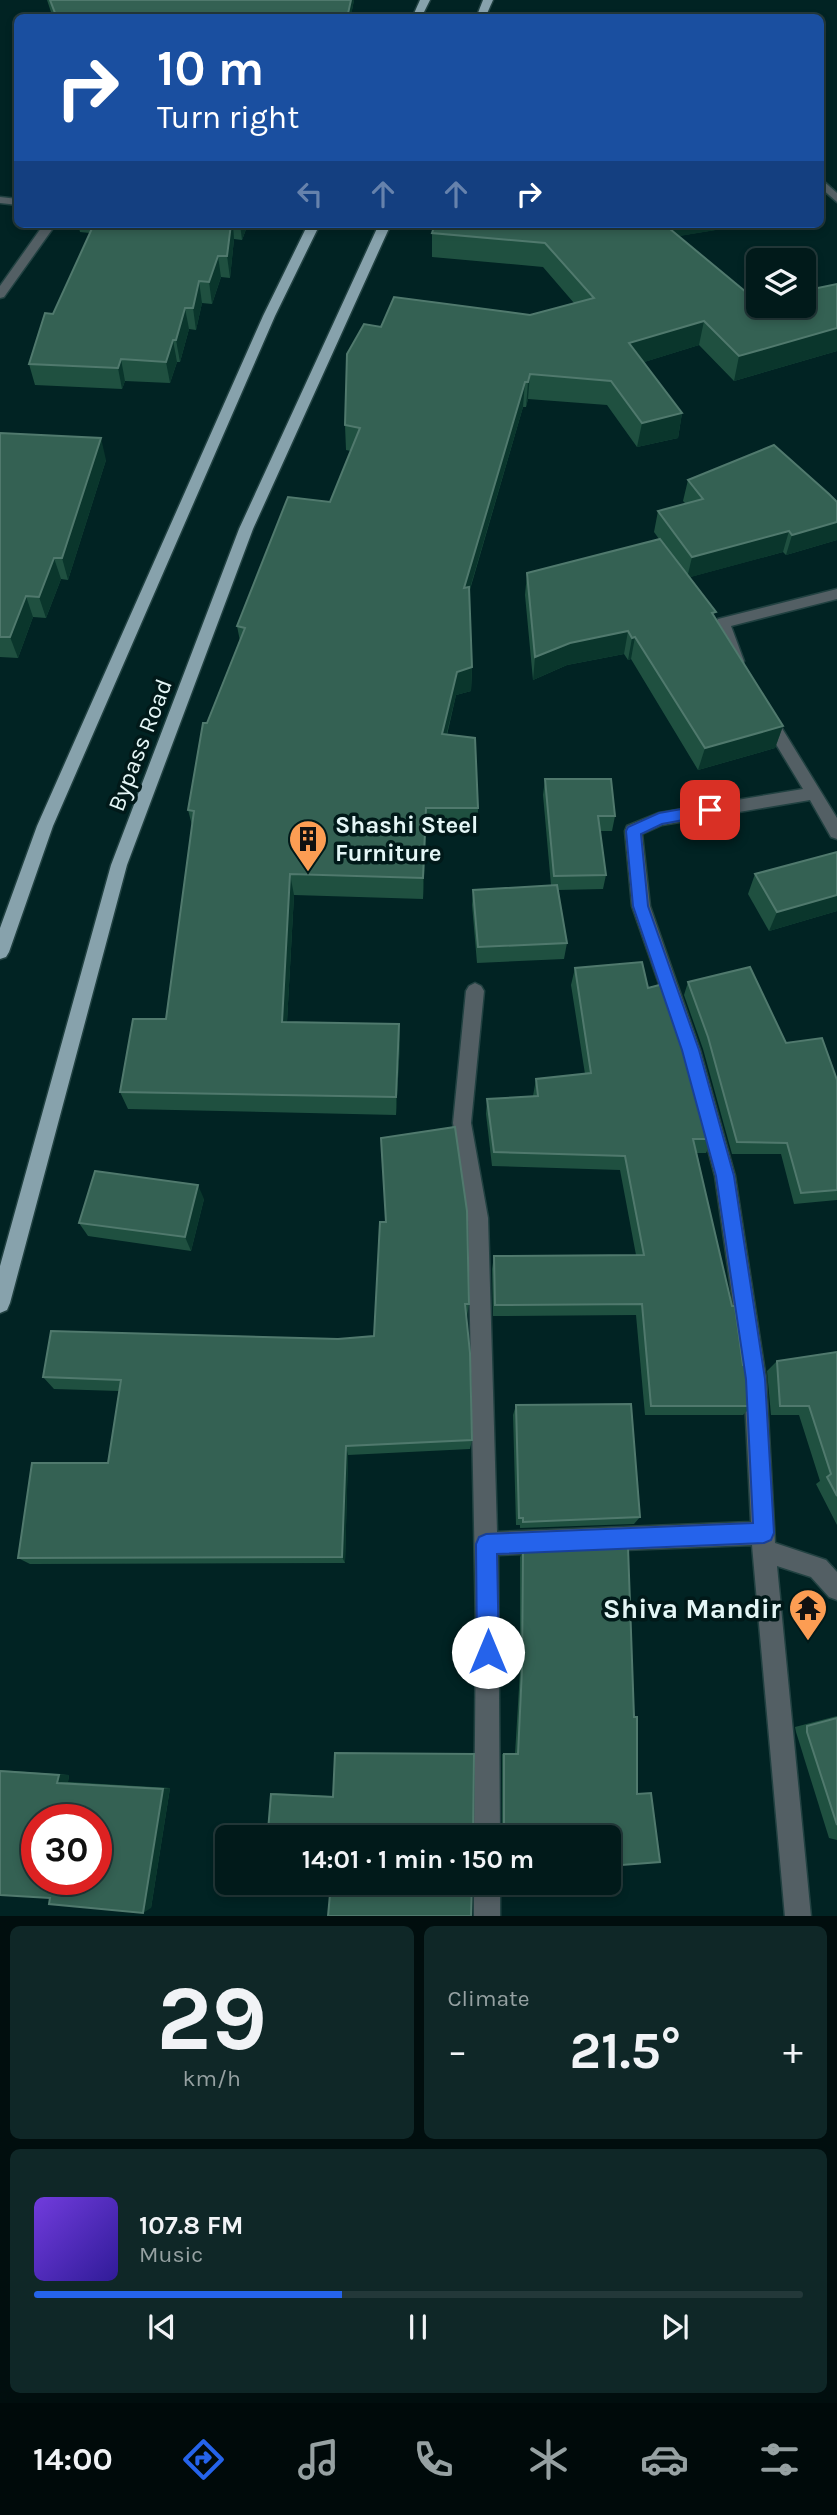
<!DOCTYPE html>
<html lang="en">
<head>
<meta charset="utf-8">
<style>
	:root { --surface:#011a1a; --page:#0f2727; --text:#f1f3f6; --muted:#96a1a2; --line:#233839; --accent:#2563eb }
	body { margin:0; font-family:Karla,sans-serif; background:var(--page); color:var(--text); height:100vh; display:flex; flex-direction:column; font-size:26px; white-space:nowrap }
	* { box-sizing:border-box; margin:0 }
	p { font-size:23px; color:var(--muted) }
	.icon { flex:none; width:38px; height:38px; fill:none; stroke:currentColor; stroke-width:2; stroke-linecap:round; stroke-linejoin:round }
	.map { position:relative; height:1916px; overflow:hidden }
	.details { display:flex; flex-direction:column; gap:10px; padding:10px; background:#010e0e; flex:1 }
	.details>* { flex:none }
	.hud { position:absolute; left:14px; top:14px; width:810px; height:214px; border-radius:10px; box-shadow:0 4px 10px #0003,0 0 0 2px var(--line); background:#1a4fa0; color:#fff; overflow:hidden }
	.tools { position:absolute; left:746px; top:248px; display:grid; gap:14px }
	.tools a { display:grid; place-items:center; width:70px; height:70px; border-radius:10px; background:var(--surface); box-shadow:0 4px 10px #0003,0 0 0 2px var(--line); font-size:35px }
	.speed { position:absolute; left:21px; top:1804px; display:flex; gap:14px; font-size:35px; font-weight:700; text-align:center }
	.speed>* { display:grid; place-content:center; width:91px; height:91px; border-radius:50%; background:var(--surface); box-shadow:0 4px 10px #0003,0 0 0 2px var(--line); line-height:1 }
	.speed .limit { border:10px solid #d22; background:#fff; color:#111 }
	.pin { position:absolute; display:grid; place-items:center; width:60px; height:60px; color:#fff; margin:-30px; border-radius:14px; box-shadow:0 4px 10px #0006 }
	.me { position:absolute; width:77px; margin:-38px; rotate:0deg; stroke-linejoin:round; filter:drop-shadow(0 0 5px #0008) }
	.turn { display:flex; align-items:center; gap:24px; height:147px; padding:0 28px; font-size:32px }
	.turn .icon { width:91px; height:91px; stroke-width:2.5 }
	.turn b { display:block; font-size:49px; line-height:60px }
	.lanes { display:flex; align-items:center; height:66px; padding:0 28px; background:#0003; justify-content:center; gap:35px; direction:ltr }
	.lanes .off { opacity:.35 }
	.big { font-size:52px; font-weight:700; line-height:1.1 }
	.details .widget { flex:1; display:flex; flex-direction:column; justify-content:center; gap:10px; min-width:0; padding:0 24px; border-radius:10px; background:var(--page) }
	.details .dial { align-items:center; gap:0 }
	.dial b { font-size:91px; line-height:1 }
	.song { display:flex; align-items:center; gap:21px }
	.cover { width:84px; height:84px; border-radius:10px; background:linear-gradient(135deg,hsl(260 70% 55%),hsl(250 70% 35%)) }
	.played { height:7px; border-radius:4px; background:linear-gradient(90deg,var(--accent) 40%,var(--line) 40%) }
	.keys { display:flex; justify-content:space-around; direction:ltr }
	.heat { display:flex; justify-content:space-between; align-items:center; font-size:38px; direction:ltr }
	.details .tiles { flex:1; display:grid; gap:10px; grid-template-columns:1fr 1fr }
	.widget:last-child { grid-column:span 2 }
	.trip { position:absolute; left:215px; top:1825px; width:406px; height:70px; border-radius:10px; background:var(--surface); box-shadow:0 4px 10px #0003,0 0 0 2px var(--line); font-weight:700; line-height:70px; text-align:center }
	.menu { display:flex; height:112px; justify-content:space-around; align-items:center; background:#000a0a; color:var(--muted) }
	.menu .icon { width:49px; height:49px }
	.menu .active { color:var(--accent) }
	.menu b { font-size:32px; color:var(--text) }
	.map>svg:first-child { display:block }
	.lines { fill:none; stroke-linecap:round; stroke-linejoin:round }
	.minor-casing { stroke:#214141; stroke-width:3 }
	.primary-casing { stroke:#214141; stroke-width:3 }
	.minor { fill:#535f64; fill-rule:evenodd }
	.primary { fill:#87a2ac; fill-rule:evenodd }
	.wall { fill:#1f5040 }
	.shaded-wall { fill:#0a362c }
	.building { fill:#346153; stroke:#50796d; stroke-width:2; fill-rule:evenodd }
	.route { fill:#2563eb; stroke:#184099; stroke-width:2 }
	.labels { text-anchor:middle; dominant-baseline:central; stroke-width:7; stroke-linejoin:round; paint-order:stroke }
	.street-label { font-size:24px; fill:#e4f6f6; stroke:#011919 }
	.poi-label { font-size:24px; font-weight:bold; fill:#e4f6f6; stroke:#011919; text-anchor:start }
	.near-poi-label { font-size:28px; font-weight:bold; fill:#e4f6f6; stroke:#011919; text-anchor:end }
</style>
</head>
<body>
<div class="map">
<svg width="837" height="1917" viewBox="0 0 837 1917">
	<rect width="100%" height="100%" fill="#012323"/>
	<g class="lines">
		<defs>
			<g id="minor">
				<polygon points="821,179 837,193 837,202 821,188"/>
				<polygon points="0,197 18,199 18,205 0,203"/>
				<polygon points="44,224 56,224 4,297 0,298 0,286"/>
				<polygon points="837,589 837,599 731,626 744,661 742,665 732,665 716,623 718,619"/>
				<polygon points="767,710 772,712 837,818 837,839 831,837 810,800 662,825 642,834 650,906 700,1050 735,1176 766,1379 775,1543 826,1560 837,1572 837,1600 829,1597 811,1577 777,1566 811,1917 785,1917 752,1545 498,1555 500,1838 474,1838 476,1626 468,1218 453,1123 466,991 469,986 475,983 481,986 484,991 471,1123 488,1218 497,1532 751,1522 744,1379 715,1176 682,1050 632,906 625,831 627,826 659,813 803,789 759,716"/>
				<rect x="474" y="1883" width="26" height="34"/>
			</g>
			<g id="primary">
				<polygon points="420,0 430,0 421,18 412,18"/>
				<polygon points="483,0 493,0 485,18 476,18"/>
				<polygon points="308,224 320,224 275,316 53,826 9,952 6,957 0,959 0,928 37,826 263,316"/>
				<polygon points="379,224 391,224 253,529 127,865 10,1303 7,1310 0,1313 0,1266 111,865 239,529"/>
			</g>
		</defs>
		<!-- minor casing -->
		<use href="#minor" class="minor-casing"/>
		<!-- primary casing -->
		<use href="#primary" class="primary-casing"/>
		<!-- minor -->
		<use href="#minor" class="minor"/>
		<!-- primary -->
		<use href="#primary" class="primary"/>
	</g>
	<!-- wall -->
	<g class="wall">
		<polygon points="47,0 354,0 352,10 352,18 53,18"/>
		<polygon points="78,224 248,224 242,240 234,239 230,278 221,277 212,304 202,303 196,330 189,329 180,362 177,362 170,383 125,381 122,389 35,385 29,364 53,314 90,233 80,232"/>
		<polygon points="435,224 752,224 678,236 757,302 837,284 837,351 734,381 699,345 644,362 682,413 678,438 637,447 607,405 528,399 526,407 523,407 469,593 472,667 471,691 456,695 447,735 478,808 477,830 426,830 423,899 294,895 287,1022 399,1024 400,1043 396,1115 128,1109 120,1092 166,1019 192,825 188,810 207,723 240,641 237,626 330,502 351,451 346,450 345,425 381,327 530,315 574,303 543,267 432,257 432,233"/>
		<polygon points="0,433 106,460 68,580 61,579 46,618 33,617 18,658 0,657"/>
		<polygon points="688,480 837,502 837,540 786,555 783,552 690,577 783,726 775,748 698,770 631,659 628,660 624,654 567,665 533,680 525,595 527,573 659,539 654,532 658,511 686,504 683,501"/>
		<polygon points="545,779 615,816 612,831 600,831 606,875 603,889 558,890 567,943 564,959 477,963 472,905 473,890 551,885 543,795"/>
		<polygon points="837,852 837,911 769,931 748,894 755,874"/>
		<polygon points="575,968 648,988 713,1139 706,1153 697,1153 752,1406 743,1415 645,1415 636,1315 493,1316 492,1269 494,1256 636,1255 620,1170 492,1166 486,1114 487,1099 533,1096 536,1079 585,1074 571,985"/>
		<polygon points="688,982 786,1043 837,1080 837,1200 794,1204 781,1154 732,1154 703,1049 684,995"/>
		<polygon points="204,1199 191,1251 88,1236 79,1223"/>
		<polygon points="380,1222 469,1304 467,1317 466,1317 472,1440 470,1449 348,1455 345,1563 30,1564 18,1558 108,1463 119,1391 54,1389 43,1377 338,1339 374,1336"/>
		<polygon points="837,1352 837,1525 816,1484 820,1481 799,1415 771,1415 767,1371 777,1361"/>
		<polygon points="516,1405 640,1517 634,1524 520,1528 520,1525 516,1525 513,1415"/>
		<polygon points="523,1551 637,1793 651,1793 609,1838 502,1838 502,1754 515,1754 520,1671 520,1557"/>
		<polygon points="837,1716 837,1840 829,1838 796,1732 795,1727"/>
		<polygon points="0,1770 69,1775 68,1782 170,1788 151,1908 50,1898 0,1895"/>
		<polygon points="275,1793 333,1796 332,1834 271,1794"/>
	</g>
	<!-- shaded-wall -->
	<g class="shaded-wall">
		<polygon points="349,0 354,0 352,10 352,18 347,18"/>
		<polygon points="231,224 233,224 234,239 230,278 227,256"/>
		<polygon points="240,224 248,224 242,240"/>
		<polygon points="653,224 752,224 650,241"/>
		<polygon points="218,256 221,277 212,304 209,282"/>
		<polygon points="199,281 202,303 196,330 193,308"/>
		<polygon points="185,308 189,329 180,362 176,340"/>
		<polygon points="704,321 699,345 625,368 629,343"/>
		<polygon points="837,328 837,351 734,381 739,356"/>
		<polygon points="173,340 177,362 170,383 166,362"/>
		<polygon points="121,359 125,381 122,389 118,368"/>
		<polygon points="530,374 528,399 526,407 528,382"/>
		<polygon points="525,382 523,407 463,612 464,588"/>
		<polygon points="682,413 678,438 637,447 642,423"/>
		<polygon points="101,438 106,460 68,580 62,558"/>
		<polygon points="837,522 837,540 786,555 792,535"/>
		<polygon points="789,531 783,552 687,578 692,557"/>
		<polygon points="54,558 61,579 46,618 39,597"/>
		<polygon points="26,596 33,617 18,658 10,637"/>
		<polygon points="628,631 624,654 567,665 533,680 535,657 570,643"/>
		<polygon points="635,637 631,659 628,660 632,638"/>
		<polygon points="472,667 471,691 456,695 441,757 442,734 457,672"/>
		<polygon points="783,726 775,748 698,770 705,748"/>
		<polygon points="426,808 426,830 423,899 423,878"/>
		<polygon points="290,874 294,895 286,1040 282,1022"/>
		<polygon points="837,895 837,911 769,931 777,912"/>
		<polygon points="399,1024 400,1043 396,1115 396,1097"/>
		<polygon points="198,1185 204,1199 191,1251 185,1237"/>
		<polygon points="346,1446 348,1455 345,1563 342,1557"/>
		<polygon points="59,1775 69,1775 68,1782 57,1783"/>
		<polygon points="170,1788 151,1908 143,1913 163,1789"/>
	</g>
	<!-- building -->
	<g class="building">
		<polygon points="50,0 351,0 347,18 57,18"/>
		<polygon points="94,224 231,224 227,256 218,256 209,282 199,281 193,308 185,308 176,340 173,340 166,362 121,359 118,368 29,364 45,313 53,314"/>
		<polygon points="435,224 664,224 758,302 758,306 803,306 803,291 837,284 837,328 739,356 704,321 629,343 682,413 642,423 611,381 530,374 528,382 525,382 464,588 469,587 472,667 457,672 442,734 475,738 478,808 426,808 423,878 290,874 282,1022 399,1024 396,1097 120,1092 133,1019 166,1019 194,811 188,810 203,723 207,723 245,628 237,626 288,497 330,502 360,428 345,425 347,354 364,324 381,327 394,297 530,315 594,298 545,243 432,233"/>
		<polygon points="0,433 101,438 62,558 54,558 39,597 26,596 10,637 0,637"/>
		<polygon points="774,445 829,494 837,502 837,522 792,535 789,531 692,557 658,511 703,499 688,480"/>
		<polygon points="660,539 716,612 712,613 783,726 705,748 635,637 632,638 628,631 570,643 535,657 527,573"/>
		<polygon points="545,779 611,779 615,816 598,816 606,875 554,876"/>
		<polygon points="837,852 837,895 777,912 755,874"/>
		<polygon points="557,885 567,943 478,947 473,890"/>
		<polygon points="642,962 648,988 667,983 686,1035 713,1139 693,1139 732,1306 735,1306 743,1365 749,1365 752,1406 651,1406 642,1304 495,1305 494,1256 644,1255 625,1156 494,1152 487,1099 538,1096 536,1079 591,1073 575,968"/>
		<polygon points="750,967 786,1043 822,1038 837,1080 837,1190 801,1193 787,1143 737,1142 708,1037 688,982"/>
		<polygon points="455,1127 467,1211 469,1304 465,1304 470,1353 472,1440 346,1446 342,1557 18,1558 32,1463 108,1463 121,1380 43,1377 51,1331 338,1339 374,1336 380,1222 386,1222 381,1138"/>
		<polygon points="95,1171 198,1185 185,1237 79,1223"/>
		<polygon points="837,1352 837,1496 827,1477 831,1474 809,1406 780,1406 777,1361"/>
		<polygon points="631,1404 640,1517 523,1522 523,1518 519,1518 516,1405"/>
		<polygon points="628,1547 634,1717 637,1717 637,1794 651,1793 660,1862 609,1866 609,1838 504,1838 504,1754 518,1754 522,1669 523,1551"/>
		<polygon points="837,1718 837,1825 807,1732 807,1726"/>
		<polygon points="335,1753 474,1754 473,1838 331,1838 332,1834 268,1831 271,1794 333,1797"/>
		<path d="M0,1771L59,1775L57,1783L163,1789L143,1913L49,1904L50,1898L0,1895ZM37,1820H96V1880H37Z"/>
		<polygon points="331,1883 472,1883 471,1916 328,1916"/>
	</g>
	<!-- route -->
	<polygon class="route" points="710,804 716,806 718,810 716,814 662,824 641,834 648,906 699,1050 734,1176 765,1379 774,1533 771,1540 764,1543 497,1554 499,1652 496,1660 488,1663 481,1660 477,1652 476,1544 479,1537 486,1534 753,1523 746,1379 716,1176 682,1050 633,906 626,831 628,827 659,813"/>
	<!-- icons -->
	<defs>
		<symbol id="building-pin" viewBox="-11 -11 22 30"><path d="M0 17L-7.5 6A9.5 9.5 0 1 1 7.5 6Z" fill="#fc9d53" stroke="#011919"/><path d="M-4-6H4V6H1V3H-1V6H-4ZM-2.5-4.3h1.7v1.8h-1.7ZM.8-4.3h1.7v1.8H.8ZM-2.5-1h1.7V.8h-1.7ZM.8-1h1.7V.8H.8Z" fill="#111"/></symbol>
		<symbol id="temple-pin" viewBox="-11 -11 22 30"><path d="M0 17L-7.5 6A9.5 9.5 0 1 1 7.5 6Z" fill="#fc9d53" stroke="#011919"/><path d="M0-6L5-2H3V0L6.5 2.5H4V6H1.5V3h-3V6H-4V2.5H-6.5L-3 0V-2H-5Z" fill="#111"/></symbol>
	</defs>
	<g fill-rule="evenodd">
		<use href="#building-pin" x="286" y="817" width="44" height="60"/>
		<use href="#temple-pin" x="786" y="1586" width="44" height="60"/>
	</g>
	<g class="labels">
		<!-- street labels -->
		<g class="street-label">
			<text transform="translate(140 745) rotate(-69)">Bypass Road</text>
		</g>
		<!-- poi labels -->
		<g class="poi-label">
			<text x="335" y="825">Shashi Steel<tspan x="335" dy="28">Furniture</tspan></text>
		</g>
		<!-- near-poi labels -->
		<g class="near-poi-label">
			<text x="781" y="1608">Shiva Mandir</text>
		</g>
	</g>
</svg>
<div class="tools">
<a><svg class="icon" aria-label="layers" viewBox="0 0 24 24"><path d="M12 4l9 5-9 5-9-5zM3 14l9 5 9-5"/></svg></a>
</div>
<div class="speed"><div class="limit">30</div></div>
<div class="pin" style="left:710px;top:810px;background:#d93025"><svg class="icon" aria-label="arrive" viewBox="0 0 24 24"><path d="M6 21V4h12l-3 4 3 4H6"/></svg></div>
<svg class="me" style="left:488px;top:1652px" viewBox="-20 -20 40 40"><circle r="19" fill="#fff"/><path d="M0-13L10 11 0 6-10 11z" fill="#2563eb"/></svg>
<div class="trip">14:01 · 1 min · 150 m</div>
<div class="hud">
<div class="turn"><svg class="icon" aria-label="right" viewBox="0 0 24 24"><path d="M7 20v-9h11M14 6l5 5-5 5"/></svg><div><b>10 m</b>Turn right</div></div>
<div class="lanes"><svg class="icon off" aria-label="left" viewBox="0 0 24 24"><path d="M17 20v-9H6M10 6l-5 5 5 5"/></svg><svg class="icon off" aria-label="ahead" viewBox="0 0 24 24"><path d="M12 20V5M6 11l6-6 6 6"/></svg><svg class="icon off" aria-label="ahead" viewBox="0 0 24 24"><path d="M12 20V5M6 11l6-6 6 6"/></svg><svg class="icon" aria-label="right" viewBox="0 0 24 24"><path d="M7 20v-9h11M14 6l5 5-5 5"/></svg></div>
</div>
</div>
<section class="details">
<div class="tiles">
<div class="widget dial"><b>29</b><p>km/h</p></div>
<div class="widget"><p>Climate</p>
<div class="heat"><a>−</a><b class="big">21.5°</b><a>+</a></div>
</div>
<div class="widget">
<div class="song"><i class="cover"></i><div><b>107.8 FM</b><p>Music</p></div></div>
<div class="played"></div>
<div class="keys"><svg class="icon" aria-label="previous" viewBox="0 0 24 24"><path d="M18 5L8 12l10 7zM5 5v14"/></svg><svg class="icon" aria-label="pause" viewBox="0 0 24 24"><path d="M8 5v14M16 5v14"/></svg><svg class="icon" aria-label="next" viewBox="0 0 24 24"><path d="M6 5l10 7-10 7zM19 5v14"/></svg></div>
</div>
</div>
</section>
<nav class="menu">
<b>14:00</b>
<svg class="icon active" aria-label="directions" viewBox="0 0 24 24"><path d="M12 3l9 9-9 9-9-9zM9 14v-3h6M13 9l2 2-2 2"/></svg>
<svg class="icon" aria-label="music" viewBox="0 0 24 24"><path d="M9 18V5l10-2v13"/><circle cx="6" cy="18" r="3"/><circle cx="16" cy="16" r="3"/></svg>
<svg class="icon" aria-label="phone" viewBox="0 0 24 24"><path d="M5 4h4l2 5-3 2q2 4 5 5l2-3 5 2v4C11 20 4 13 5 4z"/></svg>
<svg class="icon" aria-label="climate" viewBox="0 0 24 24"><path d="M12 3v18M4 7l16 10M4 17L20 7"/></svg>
<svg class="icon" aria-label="car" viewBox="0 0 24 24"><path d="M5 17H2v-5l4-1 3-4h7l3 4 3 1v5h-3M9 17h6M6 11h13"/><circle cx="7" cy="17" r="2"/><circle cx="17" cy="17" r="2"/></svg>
<svg class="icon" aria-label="filters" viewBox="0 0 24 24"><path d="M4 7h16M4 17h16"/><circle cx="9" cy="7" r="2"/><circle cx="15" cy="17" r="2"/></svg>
</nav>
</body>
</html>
